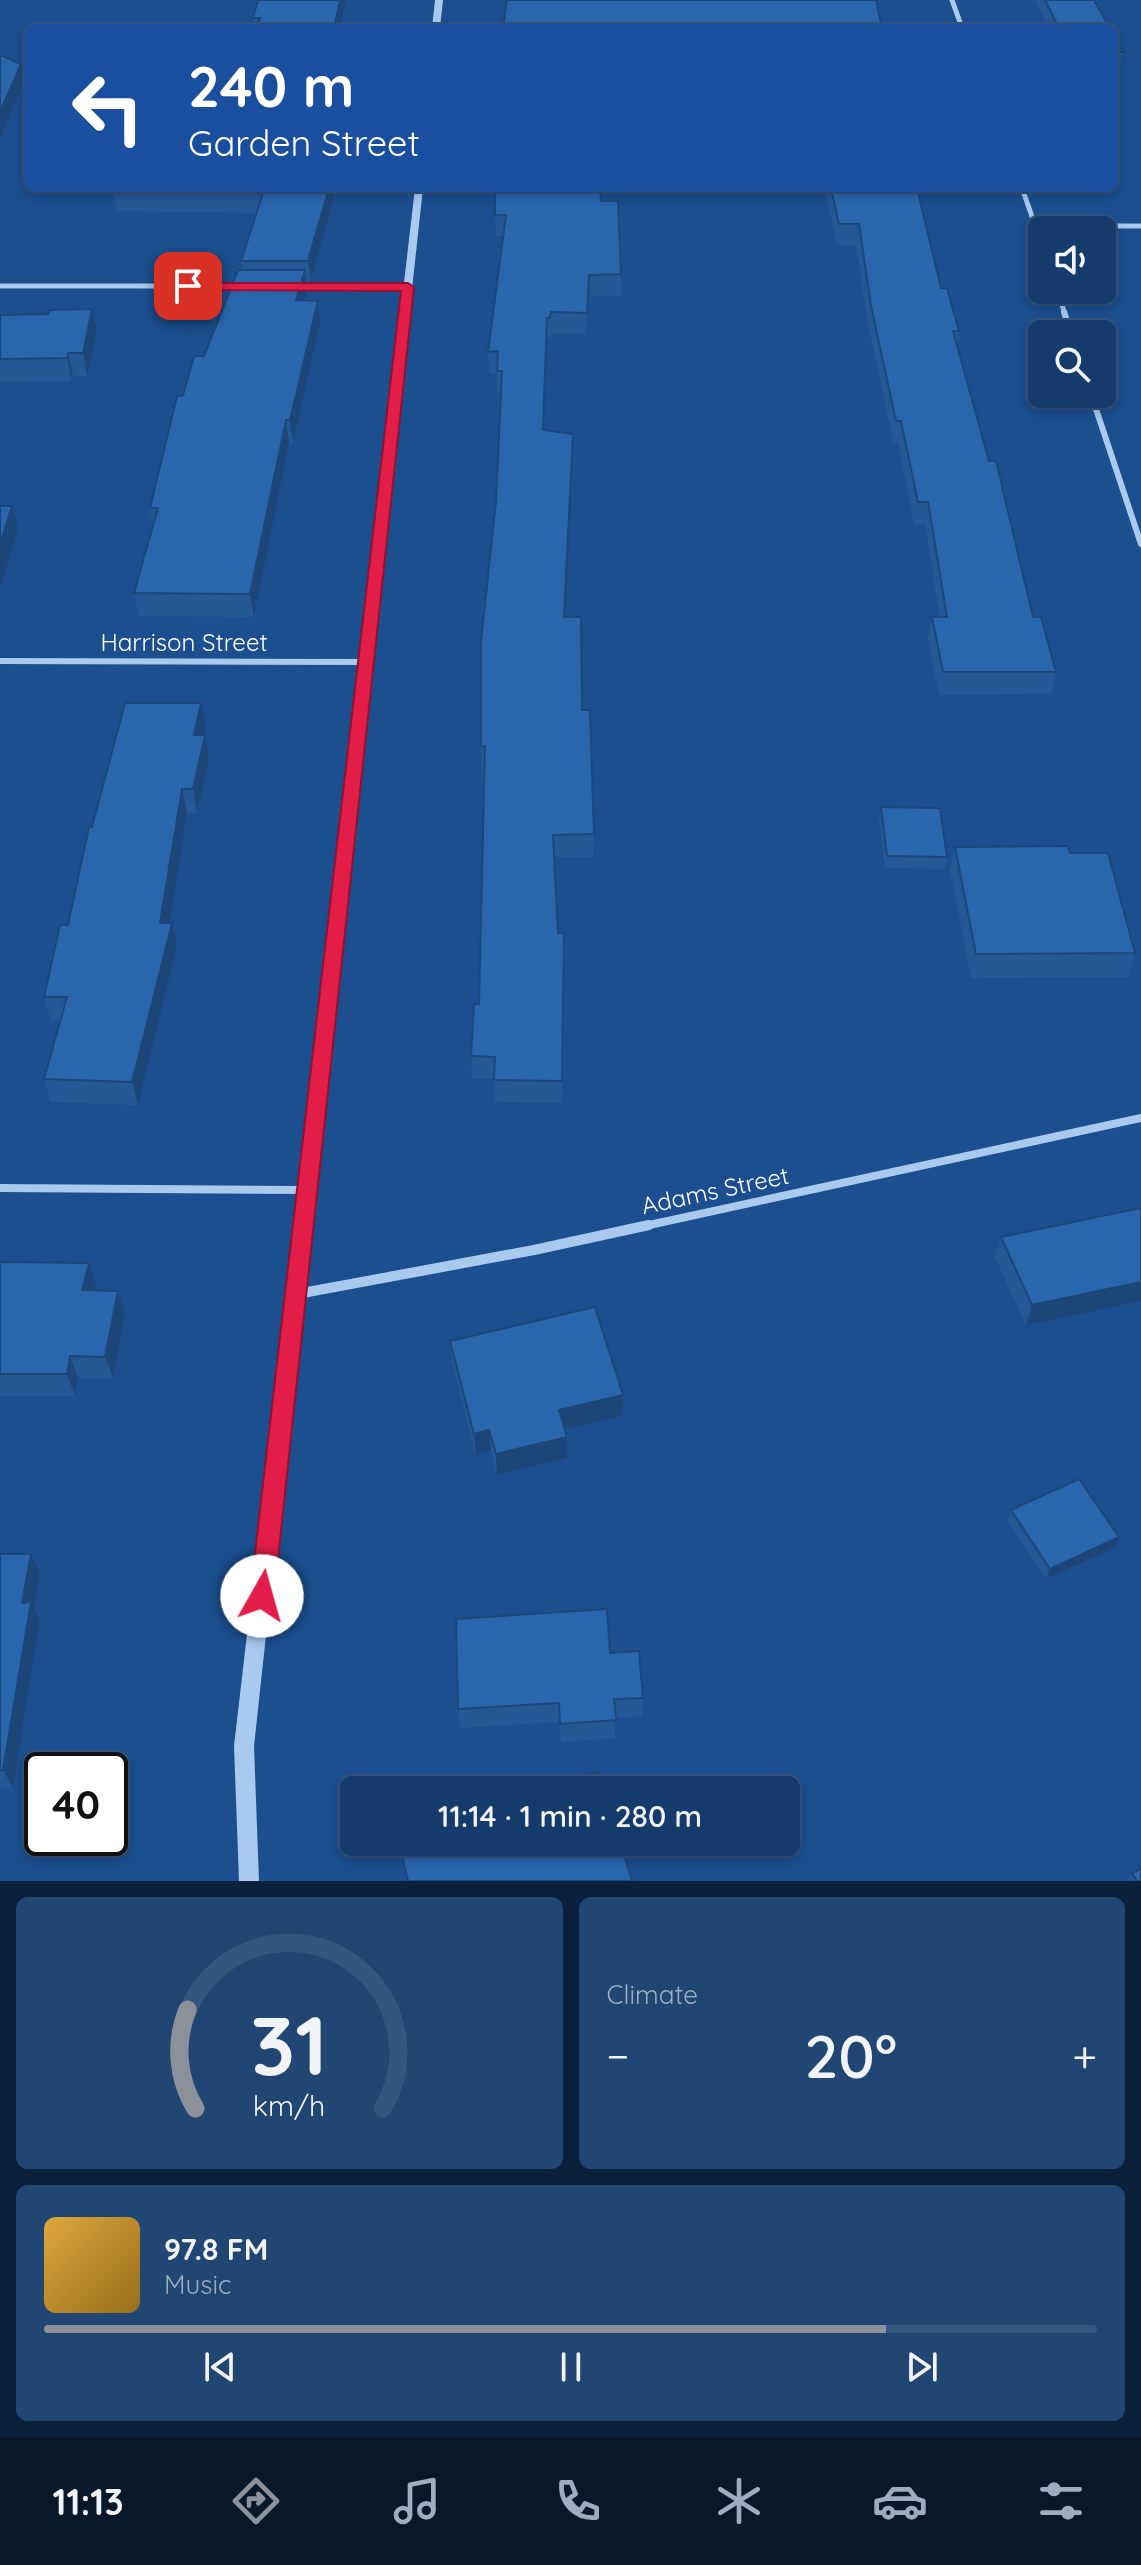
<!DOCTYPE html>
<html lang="en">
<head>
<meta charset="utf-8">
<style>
	:root { --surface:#143b6b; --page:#214673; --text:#f1f3f6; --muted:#9dadc1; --line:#33557e; --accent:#8c9099 }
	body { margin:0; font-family:Quicksand,sans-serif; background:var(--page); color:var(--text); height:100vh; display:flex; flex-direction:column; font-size:30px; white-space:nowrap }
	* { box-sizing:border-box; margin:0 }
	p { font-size:26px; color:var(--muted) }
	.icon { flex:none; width:44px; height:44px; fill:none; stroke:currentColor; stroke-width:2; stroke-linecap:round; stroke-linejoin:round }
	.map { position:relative; height:1881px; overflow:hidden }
	.side { display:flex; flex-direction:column; gap:16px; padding:16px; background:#0b203b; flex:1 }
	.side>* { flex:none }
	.hud { position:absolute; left:24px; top:24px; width:1094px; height:168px; border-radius:12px; box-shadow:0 4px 12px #0003,0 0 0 2px var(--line); background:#1a4fa0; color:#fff; overflow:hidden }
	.buttons { position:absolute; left:1028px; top:216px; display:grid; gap:16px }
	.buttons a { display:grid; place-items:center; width:88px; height:88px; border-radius:12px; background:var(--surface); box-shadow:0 4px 12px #0003,0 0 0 2px var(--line); font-size:40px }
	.speed { position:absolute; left:24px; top:1752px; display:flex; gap:16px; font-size:40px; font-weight:700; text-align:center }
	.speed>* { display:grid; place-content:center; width:104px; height:104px; border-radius:50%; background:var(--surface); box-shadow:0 4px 12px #0003,0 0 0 2px var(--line); line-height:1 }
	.speed .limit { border:4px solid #111; border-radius:12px; background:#fff; color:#111 }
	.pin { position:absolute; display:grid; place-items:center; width:68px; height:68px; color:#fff; margin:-34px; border-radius:16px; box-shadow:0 4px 12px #0006 }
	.me { position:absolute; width:88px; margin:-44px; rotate:7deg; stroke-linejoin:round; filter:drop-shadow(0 0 6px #0008) }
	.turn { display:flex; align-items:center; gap:28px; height:168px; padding:0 32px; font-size:36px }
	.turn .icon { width:104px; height:104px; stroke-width:2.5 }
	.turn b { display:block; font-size:56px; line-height:68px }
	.big { font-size:60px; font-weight:600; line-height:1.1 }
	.side .widget { flex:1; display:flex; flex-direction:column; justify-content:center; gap:12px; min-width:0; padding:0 28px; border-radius:12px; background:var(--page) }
	.side .dial { align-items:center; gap:0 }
	.dial svg { height:208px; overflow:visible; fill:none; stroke:var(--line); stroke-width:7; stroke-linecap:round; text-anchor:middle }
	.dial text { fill:var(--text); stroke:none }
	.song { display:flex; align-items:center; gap:24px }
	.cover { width:96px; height:96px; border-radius:12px; background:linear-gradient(135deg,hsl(40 70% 55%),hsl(40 70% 35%)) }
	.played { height:8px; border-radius:4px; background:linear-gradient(90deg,var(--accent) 80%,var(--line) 80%) }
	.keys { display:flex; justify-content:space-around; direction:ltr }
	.heat { display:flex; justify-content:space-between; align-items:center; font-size:44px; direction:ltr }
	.side .tiles { flex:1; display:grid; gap:16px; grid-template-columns:1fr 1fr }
	.widget:last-child { grid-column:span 2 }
	.trip { position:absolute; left:340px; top:1776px; width:460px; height:80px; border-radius:12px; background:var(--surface); box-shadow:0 4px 12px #0003,0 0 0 2px var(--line); font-weight:600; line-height:80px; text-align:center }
	.tab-bar { display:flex; height:128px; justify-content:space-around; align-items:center; background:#08182b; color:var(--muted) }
	.tab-bar .icon { width:56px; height:56px }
	.tab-bar .on { color:var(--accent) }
	.tab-bar b { font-size:36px; color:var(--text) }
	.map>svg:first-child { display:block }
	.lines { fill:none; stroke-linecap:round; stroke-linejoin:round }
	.minor-far3 { stroke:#a9c9ee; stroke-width:5 }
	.minor-far2 { stroke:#a9c9ee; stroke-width:6 }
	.minor-far1 { stroke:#a9c9ee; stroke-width:8 }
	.minor { stroke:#a9c9ee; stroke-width:10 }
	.tertiary { fill:#a9c9ee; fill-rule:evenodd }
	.wall { fill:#245895 }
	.shaded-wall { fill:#1d4779 }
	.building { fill:#2a66ad; stroke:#1d4779; stroke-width:2 }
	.route { fill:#e11d48; stroke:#92132f; stroke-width:2 }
	.labels { text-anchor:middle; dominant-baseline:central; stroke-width:8; stroke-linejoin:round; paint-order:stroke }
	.street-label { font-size:24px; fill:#fff; stroke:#1b4f8f }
</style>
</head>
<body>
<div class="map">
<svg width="1141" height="1881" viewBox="0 0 1141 1881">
	<rect width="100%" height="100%" fill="#1b4f8f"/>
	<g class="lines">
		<!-- minor-far3 -->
		<g class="minor-far3">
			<polyline points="952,0 962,28"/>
			<polyline points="1022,188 1042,245"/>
			<polyline points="1036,226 1141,226"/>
			<polyline points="0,286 239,286"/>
			<polyline points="297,287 408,287"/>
			<polyline points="1057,290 1065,314"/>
		</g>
		<!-- minor-far2 -->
		<g class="minor-far2">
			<polyline points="1064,312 1071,334"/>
			<polyline points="1091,394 1141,544"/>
			<polyline points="0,661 367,662"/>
		</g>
		<!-- minor-far1 -->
		<g class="minor-far1">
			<polyline points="0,1188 307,1190"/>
			<polyline points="640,1227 1141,1118"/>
		</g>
		<!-- minor -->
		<polyline class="minor" points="297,1294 534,1250 649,1225"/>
		<!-- tertiary -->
		<g class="tertiary">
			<polygon points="435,0 443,0 440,28 432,28"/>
			<polygon points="415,188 423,188 254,1746 259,1881 239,1881 234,1746"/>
		</g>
	</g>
	<!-- wall -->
	<g class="wall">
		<polygon points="346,0 339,28 254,28 253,18"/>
		<polygon points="1035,0 1097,0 1096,3 1110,28 1049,28"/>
		<polygon points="1114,35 1123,52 1120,67 1114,67"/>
		<polygon points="114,188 339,188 338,194 335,194 311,281 306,281 307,292 305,301 320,323 293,443 289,443 254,617 139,616 134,593 153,525 150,508 183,395 204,356 243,270 241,261 257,213 117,211 113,191"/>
		<polygon points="825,188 917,188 941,288 959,331 957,346 1033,617 1056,672 1051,694 939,695 928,639 932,617 940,617 925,524 914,524 898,442 893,442 869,328 856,245 837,245"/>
		<polygon points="601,201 621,274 621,296 589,296 586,334 551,334 551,339 547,339 544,430 573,434 565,617 582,710 594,834 593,857 554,857 558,933 564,933 562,1103 495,1102 494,1079 472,1079 471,1056 479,1004 484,769 482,769 481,746 496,501 501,392 498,392 497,373 489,373 488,352 503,236 496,236 495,215"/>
		<polygon points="0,315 97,331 87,376 73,376 72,381 0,382"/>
		<polygon points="206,727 204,735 209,759 197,813 187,813 170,923 172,923 177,946 138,1105 51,1102 44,1079 60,1021 51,1021 44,997 68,925 92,827"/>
		<polygon points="881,807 947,857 945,869 885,868 879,819"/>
		<polygon points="955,847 1070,853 1135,953 1128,977 971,978 950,870"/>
		<polygon points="1141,1208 1026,1325 995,1257 1001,1237"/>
		<polygon points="0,1262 89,1263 96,1285 95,1290 125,1313 113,1378 78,1378 75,1396 0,1396"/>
		<polygon points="450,1341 623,1395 622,1416 565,1430 567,1458 497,1475 491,1451 476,1455 452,1362"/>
		<polygon points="1011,1510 1119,1537 1115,1548 1046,1579 1007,1521"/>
		<polygon points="0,1554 40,1574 34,1609 40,1621 13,1788 0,1789"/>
		<polygon points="610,1653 643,1698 642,1716 615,1718 615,1738 561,1742 559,1722 460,1728 458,1709"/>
		<polygon points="1132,1873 1141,1881 1127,1881"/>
	</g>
	<!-- shaded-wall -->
	<g class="shaded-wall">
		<polygon points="340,0 346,0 339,28 334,28"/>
		<polygon points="21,64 24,81 0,139 0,112"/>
		<polygon points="329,188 334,188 335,194 311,281 308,261"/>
		<polygon points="305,270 307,292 299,323 296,300"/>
		<polygon points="589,275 589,296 586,334 587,313"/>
		<polygon points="318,301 320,323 293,443 290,420"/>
		<polygon points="92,309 97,331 87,376 83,353"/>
		<polygon points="547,318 547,339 543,452 543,430"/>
		<polygon points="68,353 73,376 72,381 67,358"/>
		<polygon points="286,420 289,443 254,617 250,594"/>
		<polygon points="573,434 573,456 564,639 564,617"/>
		<polygon points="12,506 18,529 0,588 0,545"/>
		<polygon points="201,703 206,727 199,759 194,735"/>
		<polygon points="205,735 209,759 197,813 193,789"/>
		<polygon points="182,789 187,813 166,947 160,923"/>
		<polygon points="172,923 177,946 138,1105 132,1082"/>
		<polygon points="89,1263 96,1285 90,1312 82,1290"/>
		<polygon points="1141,1282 1141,1301 1026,1325 1032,1305"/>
		<polygon points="118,1291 125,1313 113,1378 105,1357"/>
		<polygon points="70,1356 78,1378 75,1396 67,1374"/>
		<polygon points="623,1395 622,1416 559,1431 559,1410"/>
		<polygon points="489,1430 491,1451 476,1455 474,1434"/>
		<polygon points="567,1437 567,1458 497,1475 496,1454"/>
		<polygon points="1119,1537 1115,1548 1046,1579 1050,1569"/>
		<polygon points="31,1554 40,1574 34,1609 40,1621 13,1788 3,1770 22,1603"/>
	</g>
	<!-- building -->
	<g class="building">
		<polygon points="258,0 340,0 334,28 256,28 260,18 253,18"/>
		<polygon points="507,0 876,0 882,28 503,28"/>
		<polygon points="1045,0 1094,0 1110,28 1059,28"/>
		<polygon points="1114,35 1123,52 1114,52"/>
		<polygon points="0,55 21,64 0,112"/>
		<polygon points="114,188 329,188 308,261 241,261 263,193 113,191"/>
		<polygon points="495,188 600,188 601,201 618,201 621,274 589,275 587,313 551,312 550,318 547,318 543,430 573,434 564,617 581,617 582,710 590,710 594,834 553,835 558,933 564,933 562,1081 494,1080 495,1057 471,1056 474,1004 479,1004 485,746 481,746 481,642 496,501 502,371 497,371 498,351 488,352 506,215 495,215"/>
		<polygon points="831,188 917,188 941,288 947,288 959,331 953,331 989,461 996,461 1033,617 1041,617 1056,672 943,672 932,617 947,617 928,502 918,502 901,421 896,421 871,306 859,224 839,224"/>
		<polygon points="238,270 305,270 296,300 318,301 290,420 286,420 250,594 134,593 158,508 150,508 177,396 183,395 194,356 204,356"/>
		<polygon points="92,309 83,353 68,353 67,358 0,359 0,315 48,314 50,310"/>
		<polygon points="0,506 12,506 0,545"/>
		<polygon points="125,703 201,703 194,735 205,735 193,789 182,789 160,923 172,923 132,1082 44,1079 67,997 44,997 60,925 68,925 89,827 92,827"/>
		<polygon points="881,807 940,808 947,857 887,856"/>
		<polygon points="1068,846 1070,853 1108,853 1135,953 976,954 955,847"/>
		<polygon points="1141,1208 1141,1282 1032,1305 1001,1237"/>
		<polygon points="0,1262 89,1263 82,1290 118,1291 105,1357 70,1356 67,1374 0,1374"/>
		<polygon points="595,1307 623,1395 559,1410 567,1437 496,1454 489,1430 474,1434 450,1341"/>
		<polygon points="1079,1479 1119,1537 1050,1569 1011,1510"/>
		<polygon points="0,1554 31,1554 22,1603 31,1602 3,1770 0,1770"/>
		<polygon points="607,1609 610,1653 639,1651 643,1698 614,1699 616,1720 560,1724 559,1703 458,1709 456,1619"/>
		<polygon points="597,1772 603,1790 545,1790"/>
		<polygon points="399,1842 620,1842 632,1881 408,1881"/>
		<polygon points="1141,1869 1141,1881 1137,1881 1132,1873"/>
	</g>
	<!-- route -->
	<polygon class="route" points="408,283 414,287 274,1596 270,1604 262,1607 253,1604 250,1596 401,291 188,290 182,286 188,283"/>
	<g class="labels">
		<!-- street labels -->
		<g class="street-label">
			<text x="184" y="642">Harrison Street</text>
			<text transform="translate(715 1190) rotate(-12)">Adams Street</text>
		</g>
	</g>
</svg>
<div class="buttons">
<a><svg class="icon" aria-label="sound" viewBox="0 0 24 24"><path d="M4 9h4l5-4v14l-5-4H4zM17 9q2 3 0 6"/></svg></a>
<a><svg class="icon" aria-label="search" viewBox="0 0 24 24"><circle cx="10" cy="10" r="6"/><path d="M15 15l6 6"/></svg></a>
</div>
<div class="speed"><div class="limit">40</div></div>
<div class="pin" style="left:188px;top:286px;background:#d93025"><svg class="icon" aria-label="arrive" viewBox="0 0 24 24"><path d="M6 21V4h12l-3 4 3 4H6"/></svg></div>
<svg class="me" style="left:262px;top:1596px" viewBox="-20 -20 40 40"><circle r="19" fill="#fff"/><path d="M0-13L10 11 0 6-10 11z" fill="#e11d48"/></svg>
<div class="trip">11:14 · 1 min · 280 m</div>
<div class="hud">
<div class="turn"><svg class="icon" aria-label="left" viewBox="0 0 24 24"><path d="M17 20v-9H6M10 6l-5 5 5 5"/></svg><div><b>240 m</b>Garden Street</div></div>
</div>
</div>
<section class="side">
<div class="tiles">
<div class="widget dial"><svg viewBox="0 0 100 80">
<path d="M14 69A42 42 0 1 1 86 69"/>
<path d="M14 69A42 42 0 0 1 11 31" stroke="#8c9099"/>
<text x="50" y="56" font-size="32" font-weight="700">31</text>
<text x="50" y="72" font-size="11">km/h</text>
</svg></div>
<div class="widget"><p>Climate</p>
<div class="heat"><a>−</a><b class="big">20°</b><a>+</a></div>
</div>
<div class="widget">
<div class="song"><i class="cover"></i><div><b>97.8 FM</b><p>Music</p></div></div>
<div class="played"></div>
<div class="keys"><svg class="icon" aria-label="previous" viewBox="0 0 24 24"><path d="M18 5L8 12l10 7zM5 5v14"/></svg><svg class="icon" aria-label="pause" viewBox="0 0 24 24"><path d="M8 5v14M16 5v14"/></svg><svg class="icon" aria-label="next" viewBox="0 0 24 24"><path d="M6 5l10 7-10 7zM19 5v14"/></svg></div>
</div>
</div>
</section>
<nav class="tab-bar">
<b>11:13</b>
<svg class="icon on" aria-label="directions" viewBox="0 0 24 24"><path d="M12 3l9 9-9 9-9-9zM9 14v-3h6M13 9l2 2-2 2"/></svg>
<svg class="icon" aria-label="music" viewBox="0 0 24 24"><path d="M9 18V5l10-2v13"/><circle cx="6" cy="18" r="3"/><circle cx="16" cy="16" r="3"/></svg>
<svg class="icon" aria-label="phone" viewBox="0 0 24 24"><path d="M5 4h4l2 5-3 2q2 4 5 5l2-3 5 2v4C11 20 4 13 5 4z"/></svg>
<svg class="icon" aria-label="climate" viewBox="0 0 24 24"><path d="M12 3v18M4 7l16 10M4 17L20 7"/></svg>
<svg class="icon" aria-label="car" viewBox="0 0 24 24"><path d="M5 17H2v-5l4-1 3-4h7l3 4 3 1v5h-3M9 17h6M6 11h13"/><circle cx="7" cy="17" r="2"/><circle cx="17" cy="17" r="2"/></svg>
<svg class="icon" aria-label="filters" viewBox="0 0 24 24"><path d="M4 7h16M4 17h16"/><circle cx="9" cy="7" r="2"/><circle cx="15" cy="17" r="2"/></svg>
</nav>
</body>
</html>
